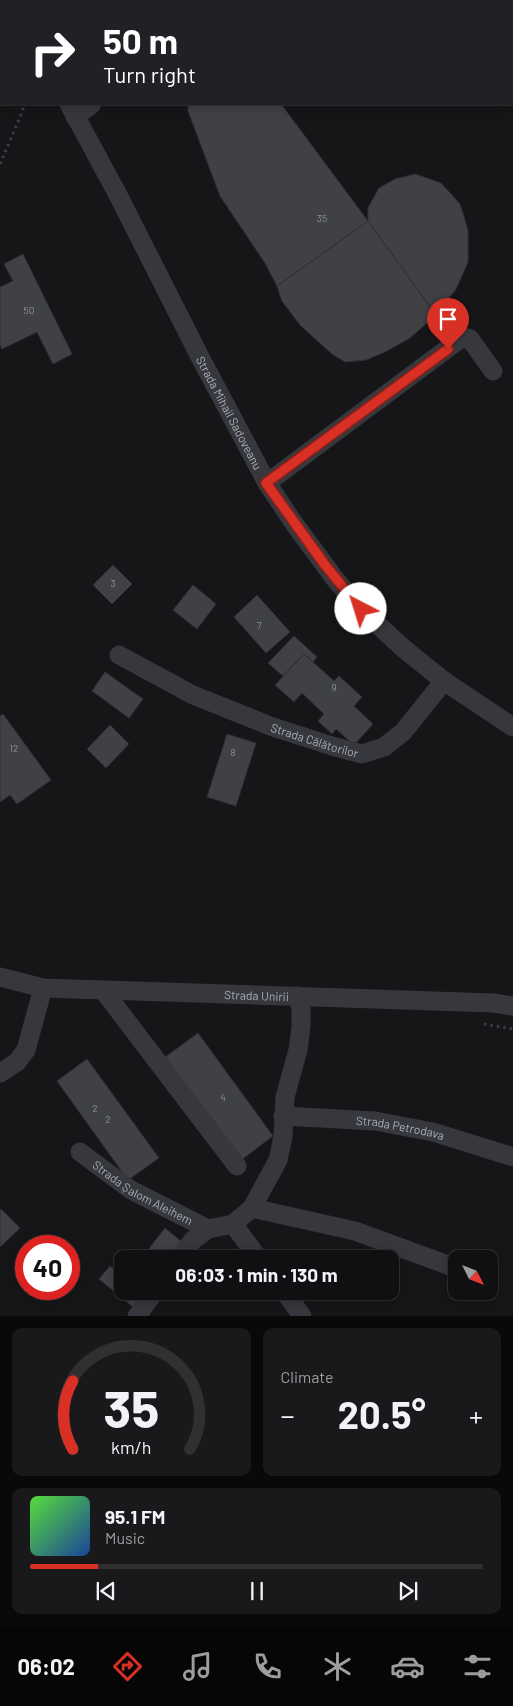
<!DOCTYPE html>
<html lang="en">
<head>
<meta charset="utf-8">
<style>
	:root { --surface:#101012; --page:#19191b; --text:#f1f3f6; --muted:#9c9d9f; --line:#303032; --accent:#d93025 }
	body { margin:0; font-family:Barlow,sans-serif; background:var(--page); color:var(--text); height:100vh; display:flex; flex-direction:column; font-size:19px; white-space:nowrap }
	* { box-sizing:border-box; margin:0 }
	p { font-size:16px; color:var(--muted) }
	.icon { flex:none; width:28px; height:28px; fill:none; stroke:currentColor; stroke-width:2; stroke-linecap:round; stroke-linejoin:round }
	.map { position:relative; height:1316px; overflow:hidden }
	.side { display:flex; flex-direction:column; gap:12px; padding:12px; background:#09090a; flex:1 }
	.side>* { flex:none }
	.banner { position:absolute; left:0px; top:0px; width:514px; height:105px; box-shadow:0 2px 12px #0003,0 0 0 1px var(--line); background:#202124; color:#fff; overflow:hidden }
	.needle { width:32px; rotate:132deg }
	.fabs { position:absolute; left:448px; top:1250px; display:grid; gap:10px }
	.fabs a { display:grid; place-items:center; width:50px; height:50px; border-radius:10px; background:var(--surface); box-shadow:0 2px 12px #0003,0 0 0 1px var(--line); font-size:25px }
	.speed { position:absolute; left:15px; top:1235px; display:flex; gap:10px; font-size:25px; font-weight:700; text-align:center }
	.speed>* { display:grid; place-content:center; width:65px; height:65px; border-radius:50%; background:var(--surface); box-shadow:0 2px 12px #0003,0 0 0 1px var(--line); line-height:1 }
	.speed .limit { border:8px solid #d22; background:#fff; color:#111 }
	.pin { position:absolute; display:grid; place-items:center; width:42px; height:42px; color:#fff; margin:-51px -21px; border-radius:50% 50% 50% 0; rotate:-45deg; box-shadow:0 0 5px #0007 }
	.pin .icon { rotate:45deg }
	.me { position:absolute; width:55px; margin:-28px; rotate:320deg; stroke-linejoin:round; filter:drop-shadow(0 0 4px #0008) }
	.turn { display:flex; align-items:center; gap:18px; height:105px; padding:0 20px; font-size:22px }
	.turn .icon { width:65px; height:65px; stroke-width:2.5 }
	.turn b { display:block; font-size:35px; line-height:42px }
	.big { font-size:38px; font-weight:700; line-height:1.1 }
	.side .tile { flex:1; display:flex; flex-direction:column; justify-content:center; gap:8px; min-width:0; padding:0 18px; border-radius:10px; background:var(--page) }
	.side .dial { align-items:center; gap:0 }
	.dial svg { height:130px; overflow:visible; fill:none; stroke:var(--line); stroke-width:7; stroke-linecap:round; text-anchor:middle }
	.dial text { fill:var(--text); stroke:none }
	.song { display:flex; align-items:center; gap:15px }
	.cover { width:60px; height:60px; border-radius:8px; background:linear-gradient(135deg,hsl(110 70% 55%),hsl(220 70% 35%)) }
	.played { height:5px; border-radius:2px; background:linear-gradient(90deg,var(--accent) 15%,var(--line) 15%) }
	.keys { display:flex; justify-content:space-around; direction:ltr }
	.heat { display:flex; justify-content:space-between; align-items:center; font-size:28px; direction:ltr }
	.side .tiles { flex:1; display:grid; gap:12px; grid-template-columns:1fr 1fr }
	.tile:last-child { grid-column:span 2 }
	.trip { position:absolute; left:114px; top:1250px; width:285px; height:50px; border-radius:10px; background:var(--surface); box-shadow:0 2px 12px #0003,0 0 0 1px var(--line); font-weight:700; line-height:50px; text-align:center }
	.tab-bar { display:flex; height:80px; justify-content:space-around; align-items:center; background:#060607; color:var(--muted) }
	.tab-bar .icon { width:35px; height:35px }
	.tab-bar .selected { color:var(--accent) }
	.tab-bar b { font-size:22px; color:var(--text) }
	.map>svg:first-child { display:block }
	.building { fill:#404145; stroke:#303034 }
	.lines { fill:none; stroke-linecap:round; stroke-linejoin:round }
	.path { stroke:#3d3f44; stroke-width:3; stroke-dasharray:2.5 4; stroke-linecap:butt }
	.minor { stroke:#37383d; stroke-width:19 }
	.route-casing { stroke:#8d1f18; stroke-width:12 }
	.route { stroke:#d93025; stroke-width:9 }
	.labels { text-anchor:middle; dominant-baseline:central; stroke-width:4; stroke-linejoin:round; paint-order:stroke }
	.number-label { font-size:10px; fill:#8e929b }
	.street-label { font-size:12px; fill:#a8adb8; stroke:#111113 }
</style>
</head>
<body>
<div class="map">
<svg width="513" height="1316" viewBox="0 0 513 1316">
	<rect width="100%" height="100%" fill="#161618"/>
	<!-- building -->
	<g class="building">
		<polygon points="188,104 281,104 368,221 277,286 265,263 220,196 188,111"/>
		<polygon points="415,174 441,183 460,204 468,230 468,262 456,289 436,315 368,221 368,208 379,188 395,179"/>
		<polygon points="368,221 436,315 410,338 385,352 366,360 345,362 332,354 300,325 282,301 277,286"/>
		<polygon points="23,254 72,354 53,364 37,332 2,349 0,345 0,287 13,281 4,264"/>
		<polygon points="113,565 132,584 112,604 93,585"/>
		<polygon points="193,585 216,604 197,629 173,610"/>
		<polygon points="257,595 290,632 266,653 234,617"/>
		<polygon points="294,636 317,657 313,662 304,654 283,676 268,663"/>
		<polygon points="304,654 334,681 339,676 362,697 354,706 373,724 354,745 336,729 332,734 318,721 324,714 302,693 294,702 275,685"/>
		<polygon points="105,672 143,699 129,718 92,691"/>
		<polygon points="3,714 51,780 17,804 10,795 0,802 0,716"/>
		<polygon points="110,725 129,744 106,768 87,749"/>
		<polygon points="227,734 256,743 236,806 207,797"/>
		<polygon points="198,1033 273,1136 240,1161 164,1058"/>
		<polygon points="87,1059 159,1158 128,1180 57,1081"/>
		<polygon points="1,1209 20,1228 0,1247 0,1211"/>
		<polygon points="165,1228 183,1243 171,1259 158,1259 148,1250"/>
		<polygon points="110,1266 122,1276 122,1291 141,1291 144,1293 133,1307 99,1279"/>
	</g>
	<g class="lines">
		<!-- path -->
		<g class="path">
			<polyline points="0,28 1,31"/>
			<polyline points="0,62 1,62"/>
			<polyline points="0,164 23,110 23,104"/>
			<polyline points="484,1024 513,1029"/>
		</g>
		<!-- minor -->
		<g class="minor">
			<polyline points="10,0 11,1"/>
			<polyline points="149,0 150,1"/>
			<polyline points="164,1 166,0"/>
			<polyline points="228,1 229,0"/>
			<path id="s1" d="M69,104L118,195L200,357L267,483L293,522L335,579L361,609L403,648L444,681L513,727"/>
			<polyline points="75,117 92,104"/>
			<polyline points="267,483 463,337 470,339 493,371"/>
			<path id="s2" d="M119,655L193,695L270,726L332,746L362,754L384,747L403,732L444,681"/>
			<path id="s3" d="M0,977L43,988L494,1003L513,1006"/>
			<polyline points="103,990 237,1166"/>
			<polyline points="0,1073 17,1062 26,1050 43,988"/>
			<path id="s4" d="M283,1116L375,1121L433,1132L513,1157"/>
			<path id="s5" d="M80,1152L131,1190L208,1229"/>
			<polyline points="252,1208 355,1231 456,1268"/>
			<polyline points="233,1224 259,1259"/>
			<polyline points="179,1259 193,1240 208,1229 233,1224 252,1208 278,1160 283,1137 285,1097 298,1050 301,1027 301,1008 297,996"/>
			<polyline points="284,1291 302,1316"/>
			<polyline points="137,1316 155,1291"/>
		</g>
	</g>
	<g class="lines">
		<defs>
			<polyline id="route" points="361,609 325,565 266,483 448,349"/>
		</defs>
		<!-- route casing -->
		<use href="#route" class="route-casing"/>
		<!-- route -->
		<use href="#route" class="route"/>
	</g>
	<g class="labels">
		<!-- number labels -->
		<g class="number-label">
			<text x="322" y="218">35</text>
			<text x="29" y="310">50</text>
			<text x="113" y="583">3</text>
			<text x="259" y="625">7</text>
			<text x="334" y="687">9</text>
			<text x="14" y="748">12</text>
			<text x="233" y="752">8</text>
			<text x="223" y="1097">4</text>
			<text x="95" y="1108">2</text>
			<text x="108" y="1119">2</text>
		</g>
		<!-- street labels -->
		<g class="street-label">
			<text stroke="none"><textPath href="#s1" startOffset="348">Strada Mihail Sadoveanu</textPath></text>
			<text stroke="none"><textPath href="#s2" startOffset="214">Strada Călătorilor</textPath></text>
			<text stroke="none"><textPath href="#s3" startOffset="258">Strada Unirii</textPath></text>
			<text stroke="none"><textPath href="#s4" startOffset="118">Strada Petrodava</textPath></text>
			<text stroke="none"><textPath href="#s5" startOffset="75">Strada Șalom Aleihem</textPath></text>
		</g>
	</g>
</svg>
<div class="fabs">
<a><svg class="needle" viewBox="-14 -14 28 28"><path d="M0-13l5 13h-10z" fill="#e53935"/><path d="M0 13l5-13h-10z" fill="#9c9d9f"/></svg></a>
</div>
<div class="speed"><div class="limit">40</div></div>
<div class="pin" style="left:448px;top:349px;background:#d93025"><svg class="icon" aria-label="arrive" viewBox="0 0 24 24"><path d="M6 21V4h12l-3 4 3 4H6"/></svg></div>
<svg class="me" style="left:361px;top:609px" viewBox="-20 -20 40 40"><circle r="19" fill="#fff"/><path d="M0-13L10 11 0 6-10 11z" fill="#d93025"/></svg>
<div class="trip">06:03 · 1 min · 130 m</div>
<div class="banner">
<div class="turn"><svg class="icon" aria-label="right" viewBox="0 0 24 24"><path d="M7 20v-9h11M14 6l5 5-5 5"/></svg><div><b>50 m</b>Turn right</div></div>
</div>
</div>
<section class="side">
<div class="tiles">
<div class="tile dial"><svg viewBox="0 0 100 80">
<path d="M14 69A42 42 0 1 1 86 69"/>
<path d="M14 69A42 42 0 0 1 14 27" stroke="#d93025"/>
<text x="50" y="56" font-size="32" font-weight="700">35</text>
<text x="50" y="72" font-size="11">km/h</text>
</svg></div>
<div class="tile"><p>Climate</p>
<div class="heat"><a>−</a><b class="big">20.5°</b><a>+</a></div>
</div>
<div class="tile">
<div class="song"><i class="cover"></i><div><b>95.1 FM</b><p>Music</p></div></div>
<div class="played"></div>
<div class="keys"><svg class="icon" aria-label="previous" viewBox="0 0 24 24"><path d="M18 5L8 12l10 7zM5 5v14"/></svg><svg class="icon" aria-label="pause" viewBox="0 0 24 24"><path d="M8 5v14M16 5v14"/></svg><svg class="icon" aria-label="next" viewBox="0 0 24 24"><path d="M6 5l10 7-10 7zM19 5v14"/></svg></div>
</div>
</div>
</section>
<nav class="tab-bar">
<b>06:02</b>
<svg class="icon selected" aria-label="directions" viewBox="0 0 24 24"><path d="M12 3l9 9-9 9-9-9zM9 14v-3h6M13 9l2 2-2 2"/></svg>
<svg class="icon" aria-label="music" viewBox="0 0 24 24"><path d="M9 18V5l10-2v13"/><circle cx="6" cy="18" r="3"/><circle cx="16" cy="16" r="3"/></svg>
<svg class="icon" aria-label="phone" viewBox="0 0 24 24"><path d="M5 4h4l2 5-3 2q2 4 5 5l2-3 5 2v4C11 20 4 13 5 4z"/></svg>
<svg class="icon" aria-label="climate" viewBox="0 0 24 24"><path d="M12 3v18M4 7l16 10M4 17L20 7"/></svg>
<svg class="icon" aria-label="car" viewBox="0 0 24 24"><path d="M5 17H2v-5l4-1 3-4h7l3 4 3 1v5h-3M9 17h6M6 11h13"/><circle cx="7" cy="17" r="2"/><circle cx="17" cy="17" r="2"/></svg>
<svg class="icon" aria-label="filters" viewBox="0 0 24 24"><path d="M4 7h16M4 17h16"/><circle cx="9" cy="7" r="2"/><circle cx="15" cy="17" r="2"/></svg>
</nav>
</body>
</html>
